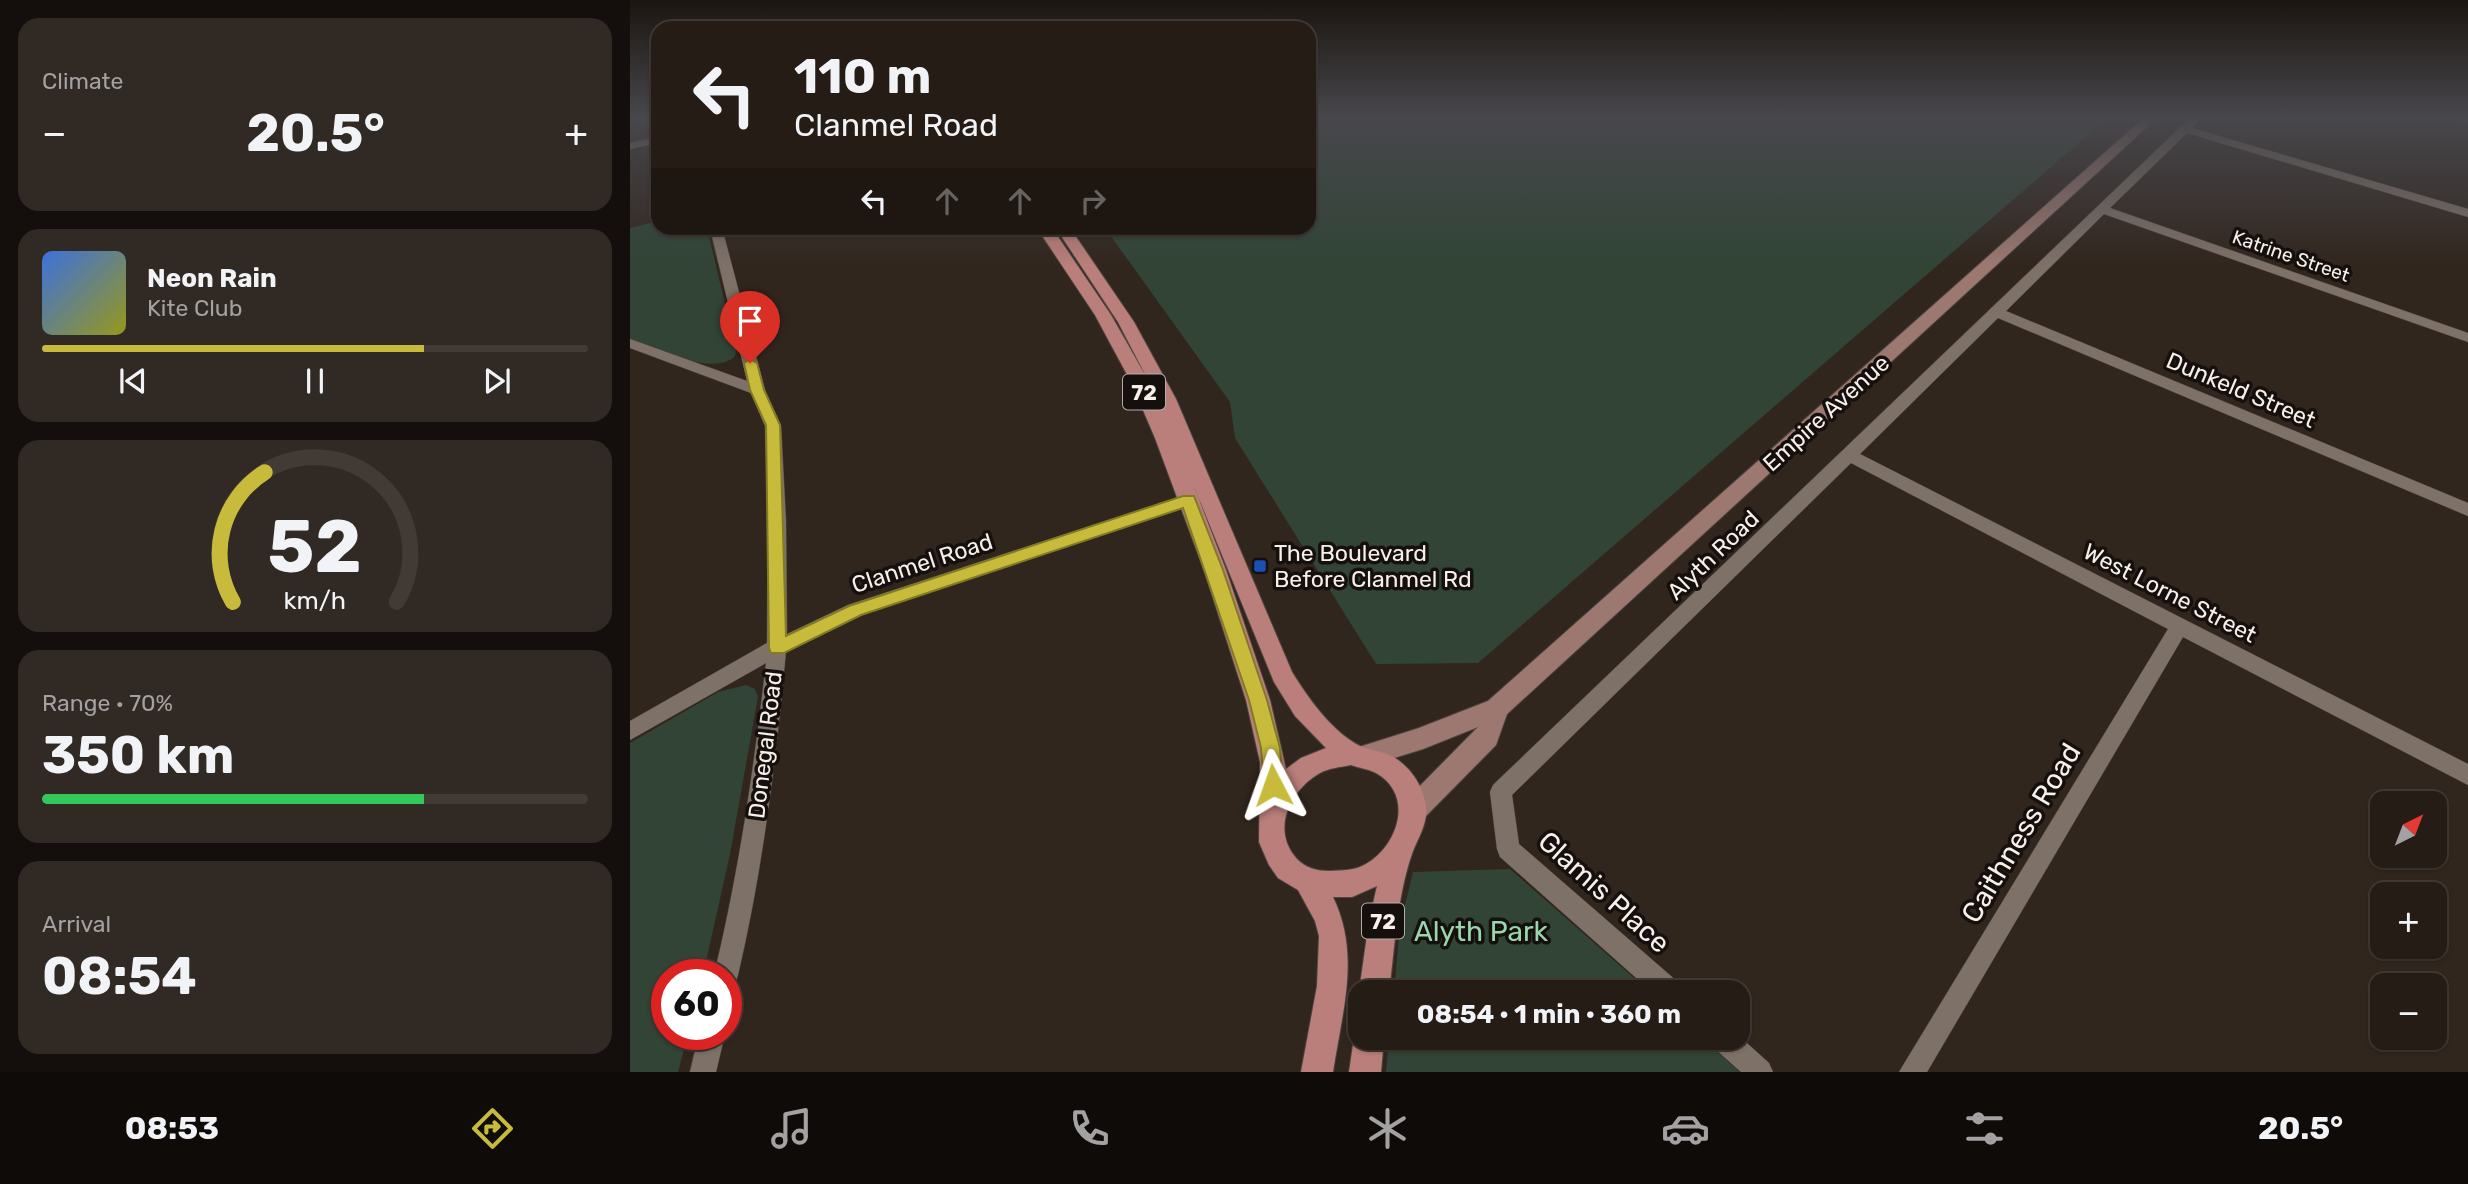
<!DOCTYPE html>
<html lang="en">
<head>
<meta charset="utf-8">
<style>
	:root { --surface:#251c16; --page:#312923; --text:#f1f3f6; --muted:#a3a1a1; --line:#423a35; --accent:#c8bb3b }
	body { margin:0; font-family:Rubik,sans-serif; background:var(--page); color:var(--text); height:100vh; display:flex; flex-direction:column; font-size:26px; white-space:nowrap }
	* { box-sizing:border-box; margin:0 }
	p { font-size:23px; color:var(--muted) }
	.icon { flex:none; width:38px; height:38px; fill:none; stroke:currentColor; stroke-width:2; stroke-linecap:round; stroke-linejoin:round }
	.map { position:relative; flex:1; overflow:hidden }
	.details { display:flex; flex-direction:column; gap:18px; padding:18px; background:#140f0c; width:630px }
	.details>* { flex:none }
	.banner { position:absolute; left:21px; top:21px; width:665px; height:214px; border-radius:21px; box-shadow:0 2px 5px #0004,0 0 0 2px var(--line); background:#251c16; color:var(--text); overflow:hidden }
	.needle { width:46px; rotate:42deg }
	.fabs { position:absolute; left:1740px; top:791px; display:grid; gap:14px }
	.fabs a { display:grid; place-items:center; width:77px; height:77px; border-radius:14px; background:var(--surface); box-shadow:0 2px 5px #0004,0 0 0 2px var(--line); font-size:35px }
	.speed { position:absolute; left:21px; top:959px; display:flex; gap:14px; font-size:35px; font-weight:700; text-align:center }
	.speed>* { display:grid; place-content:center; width:91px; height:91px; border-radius:50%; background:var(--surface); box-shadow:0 2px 5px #0004,0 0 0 2px var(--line); line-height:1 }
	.speed .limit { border:10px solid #d22; background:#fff; color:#111 }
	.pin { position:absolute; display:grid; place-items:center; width:60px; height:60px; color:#fff; margin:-72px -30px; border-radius:50% 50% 50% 0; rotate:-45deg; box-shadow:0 0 7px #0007 }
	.pin .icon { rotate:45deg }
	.me { position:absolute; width:77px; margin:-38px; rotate:356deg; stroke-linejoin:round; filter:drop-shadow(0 0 5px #0008) }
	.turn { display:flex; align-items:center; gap:24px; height:147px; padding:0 28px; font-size:32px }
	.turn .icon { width:91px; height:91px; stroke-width:2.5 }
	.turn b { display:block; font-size:49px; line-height:60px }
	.lanes { display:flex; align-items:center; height:66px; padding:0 28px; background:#0003; justify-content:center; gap:35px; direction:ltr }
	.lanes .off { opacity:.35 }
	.big { font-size:52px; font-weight:700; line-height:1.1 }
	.details .widget { flex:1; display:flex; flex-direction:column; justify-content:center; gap:10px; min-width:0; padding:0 24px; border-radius:21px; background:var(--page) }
	.details .dial { align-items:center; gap:0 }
	.dial svg { height:182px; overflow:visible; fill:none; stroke:var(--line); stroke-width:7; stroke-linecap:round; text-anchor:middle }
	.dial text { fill:var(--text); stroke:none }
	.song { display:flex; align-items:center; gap:21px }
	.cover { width:84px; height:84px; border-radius:10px; background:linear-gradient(135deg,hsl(220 70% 55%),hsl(60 70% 35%)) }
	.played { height:7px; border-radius:4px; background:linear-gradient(90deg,var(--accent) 70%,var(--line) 70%) }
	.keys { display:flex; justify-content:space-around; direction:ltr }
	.heat { display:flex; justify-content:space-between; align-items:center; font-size:38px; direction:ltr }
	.charge { height:10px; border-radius:5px; background:linear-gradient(90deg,#34c759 70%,var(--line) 0) }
	.trip { position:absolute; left:718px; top:980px; width:402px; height:70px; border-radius:21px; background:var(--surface); box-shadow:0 2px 5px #0004,0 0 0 2px var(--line); font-weight:700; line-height:70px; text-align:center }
	.dock { display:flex; height:112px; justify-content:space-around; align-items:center; background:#0f0b09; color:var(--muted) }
	.dock .icon { width:49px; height:49px }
	.dock .on { color:var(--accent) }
	.dock b { font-size:32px; color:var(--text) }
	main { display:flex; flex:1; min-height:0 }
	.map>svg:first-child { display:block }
	.green { fill:#314436 }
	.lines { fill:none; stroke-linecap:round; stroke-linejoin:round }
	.street-casing { stroke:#4e453e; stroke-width:1 }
	.secondary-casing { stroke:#4e453e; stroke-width:2 }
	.primary-casing { stroke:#4e453e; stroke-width:2 }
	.street { fill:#7e7168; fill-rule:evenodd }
	.secondary { fill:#9c7871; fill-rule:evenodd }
	.primary { fill:#ba7f7a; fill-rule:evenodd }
	.route { fill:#c8bb3b; stroke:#827a26; stroke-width:2 }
	.transit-dot { fill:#1a4fb4; stroke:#15100d; stroke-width:2.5 }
	.labels { text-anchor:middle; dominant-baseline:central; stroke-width:7; stroke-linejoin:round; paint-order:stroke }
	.far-street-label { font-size:19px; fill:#f7efea; stroke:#15100d }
	.shield { fill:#15100d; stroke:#b3aca8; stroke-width:2 }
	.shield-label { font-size:21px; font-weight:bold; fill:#f7efea }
	.street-label { font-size:23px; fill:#f7efea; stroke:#15100d }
	.poi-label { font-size:23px; fill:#f7efea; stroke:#15100d; text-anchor:start }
	.near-street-label { font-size:28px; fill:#f7efea; stroke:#15100d }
	.near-park-label { font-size:28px; fill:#9ad6ac; stroke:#15100d }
</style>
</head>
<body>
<main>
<section class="details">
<div class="widget"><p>Climate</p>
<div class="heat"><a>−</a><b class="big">20.5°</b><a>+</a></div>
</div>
<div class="widget">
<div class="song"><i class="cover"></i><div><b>Neon Rain</b><p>Kite Club</p></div></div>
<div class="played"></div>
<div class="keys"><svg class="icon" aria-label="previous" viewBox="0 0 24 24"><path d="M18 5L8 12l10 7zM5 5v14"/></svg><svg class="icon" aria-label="pause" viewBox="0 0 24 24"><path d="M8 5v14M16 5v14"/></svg><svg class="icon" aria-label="next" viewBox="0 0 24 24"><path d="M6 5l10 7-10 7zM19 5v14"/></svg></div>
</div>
<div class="widget dial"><svg viewBox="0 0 100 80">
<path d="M14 69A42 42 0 1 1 86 69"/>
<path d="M14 69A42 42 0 0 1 28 12" stroke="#c8bb3b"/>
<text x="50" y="56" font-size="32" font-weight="700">52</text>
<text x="50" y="72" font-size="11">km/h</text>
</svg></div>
<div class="widget"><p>Range · 70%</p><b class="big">350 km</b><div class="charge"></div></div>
<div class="widget"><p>Arrival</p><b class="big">08:54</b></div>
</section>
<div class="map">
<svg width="1838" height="1072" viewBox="0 0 1838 1072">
	<rect width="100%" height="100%" fill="#31261e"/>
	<!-- green -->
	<g class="green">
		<polygon points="679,116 1480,116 848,663 746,664 605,438 600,402 475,228 679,228"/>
		<path d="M28,221V228H77L106,350L105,356C84,377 26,349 0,340V228Z"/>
		<polygon points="116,685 125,689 128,697 100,854 73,975 37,975 37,1034 58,1034 48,1072 0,1072 0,743 88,692"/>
		<polygon points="880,869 1020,992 764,992 770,925 783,872"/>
		<polygon points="759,1038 1072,1038 1110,1072 756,1072"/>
	</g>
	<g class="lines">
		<defs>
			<g id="street">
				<polygon points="1562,116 1573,116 1562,128 1838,209 1838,217 1557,133 1480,208 1838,333 1838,342 1474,214 1376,311 1838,503 1838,516 1368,318 1230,454 1838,764 1838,785 1553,637 1297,1072 1269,1072 1538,629 1221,463 882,795 889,844 1049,983 1052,992 1022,992 870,857 867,849 860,792 863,785"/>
				<polygon points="1816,116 1838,117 1838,123 1817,118"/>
				<polygon points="28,137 28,143 0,149 0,143"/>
				<path d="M80,228H92L135,390L151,426L156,521L157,634L218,605L565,492H577L579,496L577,500L232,615L156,651C146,760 133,868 108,975L105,984L96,987V975H84C109,872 124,768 136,663L0,740V721L137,643L138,521L135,426L121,393L0,348V339L117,381Z"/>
				<polygon points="69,1034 95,1034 86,1072 60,1072"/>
				<polygon points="1108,1035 1139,1063 1143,1072 1111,1072 1083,1047 1079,1038 1108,1038"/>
			</g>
			<polygon id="secondary" points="1516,116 1529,116 877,714 866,745 793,819 784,822 775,819 771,810 775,801 848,727 793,749 735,767 726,764 722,756 726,748 789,728 858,701"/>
			<g id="primary">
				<path d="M407,228H422L481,315L518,380L488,322L426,228H440L504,322L546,399L662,672C678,698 702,732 730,746C741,751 755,751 765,758C781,768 793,786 796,806C798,823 789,836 783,851C767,895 765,946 759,992H729L739,921L747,886L722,897H703C731,955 712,1012 703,1072H671L687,986L689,936L685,921L668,890L648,878L639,865L629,842L630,762L616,700L574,570L525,438L501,382L465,315ZM563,484L644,682L665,716L696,748L671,758L656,769L640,700L596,570ZM721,765C729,768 739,769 746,773C785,795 768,846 736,864C724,871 713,870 700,871C686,871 675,868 666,858C641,829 660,790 690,773C699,768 711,767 721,765Z"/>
				<polygon points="730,1026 730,1038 754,1038 751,1072 719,1072 724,1038"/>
			</g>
		</defs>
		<!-- street casing -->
		<use href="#street" class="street-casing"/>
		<!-- secondary casing -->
		<use href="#secondary" class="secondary-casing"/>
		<!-- primary casing -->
		<use href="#primary" class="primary-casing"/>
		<!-- street -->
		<use href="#street" class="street"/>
		<!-- secondary -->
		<use href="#secondary" class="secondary"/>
		<!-- primary -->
		<use href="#primary" class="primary"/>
	</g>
	<!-- sky -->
	<linearGradient id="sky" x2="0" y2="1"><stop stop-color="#1b1510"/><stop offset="0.44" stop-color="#48474c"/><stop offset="1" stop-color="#48474c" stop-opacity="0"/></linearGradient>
	<rect width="1838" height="266" fill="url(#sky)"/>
	<!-- route -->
	<polygon class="route" points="120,359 127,363 134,390 150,425 156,636 219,606 553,496 564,496 593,570 637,700 650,748 653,785 650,791 643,794 637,791 634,785 631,748 619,700 553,508 231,615 154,653 141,653 139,648 136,425 120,390 114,363"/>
	<!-- markers -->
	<rect class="transit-dot" x="623" y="559" width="14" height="14" rx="3.5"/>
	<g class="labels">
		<!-- far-street labels -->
		<g class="far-street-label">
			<text transform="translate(1661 256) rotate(19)">Katrine Street</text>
		</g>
		<!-- shield labels -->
		<g class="shield">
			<rect x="493" y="374.5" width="42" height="35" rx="5"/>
			<rect x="732" y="903.5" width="42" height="35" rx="5"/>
		</g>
		<g class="shield-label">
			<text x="514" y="392">72</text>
			<text x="753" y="921">72</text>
		</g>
		<!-- street labels -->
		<g class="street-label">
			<text transform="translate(1611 390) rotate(23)">Dunkeld Street</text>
			<text transform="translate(1196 413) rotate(-42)">Empire Avenue</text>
			<text transform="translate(1083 555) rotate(-44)">Alyth Road</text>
			<text transform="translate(292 563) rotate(-18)">Clanmel Road</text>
			<text transform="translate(1540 593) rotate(27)">West Lorne Street</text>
			<text transform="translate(135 745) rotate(-83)">Donegal Road</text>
		</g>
		<!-- poi labels -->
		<g class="poi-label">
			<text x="644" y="553">The Boulevard<tspan x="644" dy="26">Before Clanmel Rd</tspan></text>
		</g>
		<!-- near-street labels -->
		<g class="near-street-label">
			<text transform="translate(1391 833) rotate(-59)">Caithness Road</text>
			<text transform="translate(974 892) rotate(42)">Glamis Place</text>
		</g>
		<!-- near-park labels -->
		<g class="near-park-label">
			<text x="851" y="931">Alyth Park</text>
		</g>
	</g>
</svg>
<div class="fabs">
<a><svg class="needle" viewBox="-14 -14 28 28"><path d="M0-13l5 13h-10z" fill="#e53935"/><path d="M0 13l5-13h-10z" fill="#a3a1a1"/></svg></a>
<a>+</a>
<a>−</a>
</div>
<div class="speed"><div class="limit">60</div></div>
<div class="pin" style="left:120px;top:363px;background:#d93025"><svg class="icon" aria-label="arrive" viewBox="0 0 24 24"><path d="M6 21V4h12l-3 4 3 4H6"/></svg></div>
<svg class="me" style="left:643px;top:785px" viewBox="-20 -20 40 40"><path d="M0-17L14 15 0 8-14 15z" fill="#c8bb3b" stroke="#fff" stroke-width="4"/></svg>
<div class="trip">08:54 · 1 min · 360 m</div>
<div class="banner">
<div class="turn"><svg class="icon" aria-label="left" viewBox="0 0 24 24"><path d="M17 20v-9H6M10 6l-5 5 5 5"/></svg><div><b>110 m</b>Clanmel Road</div></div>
<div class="lanes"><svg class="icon" aria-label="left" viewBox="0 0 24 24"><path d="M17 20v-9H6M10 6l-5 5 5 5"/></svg><svg class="icon off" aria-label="ahead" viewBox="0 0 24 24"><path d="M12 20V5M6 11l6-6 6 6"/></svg><svg class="icon off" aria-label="ahead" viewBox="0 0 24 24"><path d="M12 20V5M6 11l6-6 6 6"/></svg><svg class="icon off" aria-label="right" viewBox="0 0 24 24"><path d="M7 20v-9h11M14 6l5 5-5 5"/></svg></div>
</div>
</div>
</main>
<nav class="dock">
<b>08:53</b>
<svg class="icon on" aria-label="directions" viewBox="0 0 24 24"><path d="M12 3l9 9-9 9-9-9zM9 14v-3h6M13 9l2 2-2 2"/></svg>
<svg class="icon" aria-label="music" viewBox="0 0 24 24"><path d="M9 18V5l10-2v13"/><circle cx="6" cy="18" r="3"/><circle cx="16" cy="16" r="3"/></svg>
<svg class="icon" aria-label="phone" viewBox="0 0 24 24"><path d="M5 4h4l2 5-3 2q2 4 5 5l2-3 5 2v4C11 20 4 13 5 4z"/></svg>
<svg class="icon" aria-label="climate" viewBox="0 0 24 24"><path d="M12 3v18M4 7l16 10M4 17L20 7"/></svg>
<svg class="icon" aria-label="car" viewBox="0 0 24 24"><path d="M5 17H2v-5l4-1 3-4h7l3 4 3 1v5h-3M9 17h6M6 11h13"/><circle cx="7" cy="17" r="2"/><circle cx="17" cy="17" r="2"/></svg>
<svg class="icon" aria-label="filters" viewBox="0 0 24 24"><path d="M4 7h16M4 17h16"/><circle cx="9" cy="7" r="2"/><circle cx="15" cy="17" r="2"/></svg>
<b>20.5°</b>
</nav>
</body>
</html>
